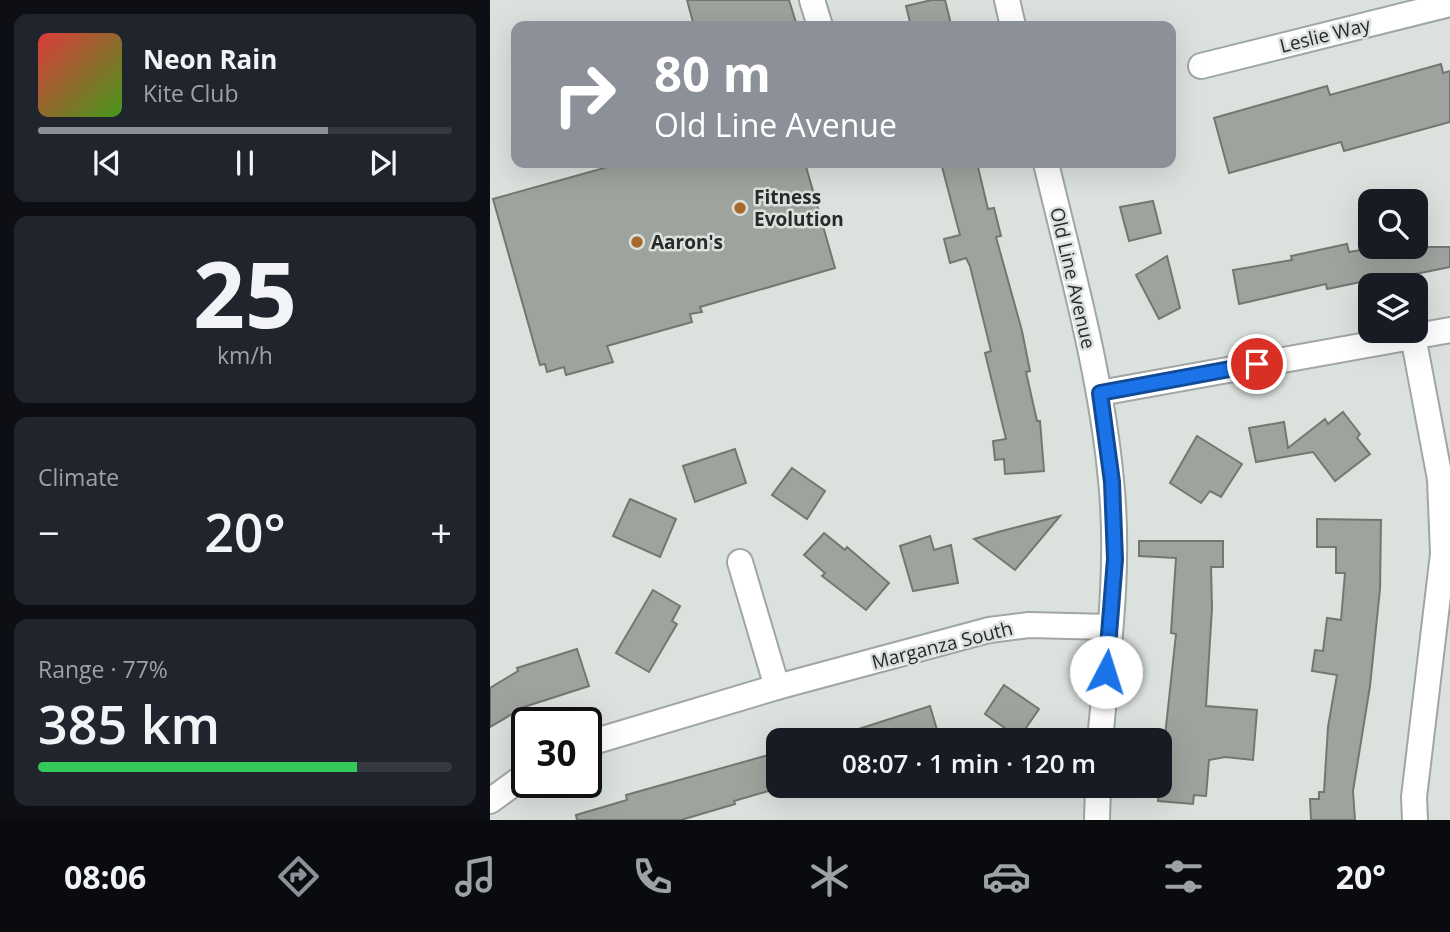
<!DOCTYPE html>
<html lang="en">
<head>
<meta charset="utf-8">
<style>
	:root { --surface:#171b24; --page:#20242c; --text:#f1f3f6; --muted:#9ea1a6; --line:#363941; --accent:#8c9099 }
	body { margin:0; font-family:"Open Sans",sans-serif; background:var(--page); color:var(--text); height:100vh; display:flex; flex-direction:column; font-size:26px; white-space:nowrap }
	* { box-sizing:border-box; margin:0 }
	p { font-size:23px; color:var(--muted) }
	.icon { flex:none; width:38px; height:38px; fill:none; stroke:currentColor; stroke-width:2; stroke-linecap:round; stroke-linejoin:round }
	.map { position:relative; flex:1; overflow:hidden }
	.side { display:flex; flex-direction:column; gap:14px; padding:14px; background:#0d0f14; width:490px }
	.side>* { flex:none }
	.guide { position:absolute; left:21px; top:21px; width:665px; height:147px; border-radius:14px; box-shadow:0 7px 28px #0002; background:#8c9099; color:#fff; overflow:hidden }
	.fabs { position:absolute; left:868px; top:189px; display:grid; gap:14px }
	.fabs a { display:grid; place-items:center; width:70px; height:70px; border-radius:14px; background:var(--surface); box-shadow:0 7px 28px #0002; font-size:35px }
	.speed { position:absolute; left:21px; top:707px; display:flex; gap:14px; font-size:35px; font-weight:700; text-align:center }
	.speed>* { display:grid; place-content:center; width:91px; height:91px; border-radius:50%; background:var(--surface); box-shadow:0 7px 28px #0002; line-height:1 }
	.speed .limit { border:4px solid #111; border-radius:10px; background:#fff; color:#111 }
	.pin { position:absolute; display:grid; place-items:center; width:60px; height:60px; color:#fff; margin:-30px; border:4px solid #fff; border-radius:50%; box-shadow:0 2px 7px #0007 }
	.me { position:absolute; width:77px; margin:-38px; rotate:5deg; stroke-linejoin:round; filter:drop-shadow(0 0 5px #0008) }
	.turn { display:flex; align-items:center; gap:24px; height:147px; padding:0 28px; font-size:32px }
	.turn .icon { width:91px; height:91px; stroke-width:2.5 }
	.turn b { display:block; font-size:49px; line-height:60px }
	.big { font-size:52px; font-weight:600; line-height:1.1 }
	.side .card { flex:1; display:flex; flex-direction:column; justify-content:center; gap:10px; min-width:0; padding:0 24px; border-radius:14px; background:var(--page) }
	.side .dial { align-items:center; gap:0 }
	.dial b { font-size:91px; line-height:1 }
	.song { display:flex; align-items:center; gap:21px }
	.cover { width:84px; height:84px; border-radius:10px; background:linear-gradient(135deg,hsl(0 70% 55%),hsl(100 70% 35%)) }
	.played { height:7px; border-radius:4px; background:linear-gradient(90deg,var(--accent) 70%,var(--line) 70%) }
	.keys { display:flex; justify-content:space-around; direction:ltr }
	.heat { display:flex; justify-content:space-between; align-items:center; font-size:38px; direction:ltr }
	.charge { height:10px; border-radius:5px; background:linear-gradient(90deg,#34c759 77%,var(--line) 0) }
	.trip { position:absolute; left:276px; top:728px; width:406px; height:70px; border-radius:14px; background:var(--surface); box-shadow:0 7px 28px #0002; font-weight:600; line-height:70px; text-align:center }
	.tab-bar { display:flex; height:112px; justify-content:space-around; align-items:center; background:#090b0e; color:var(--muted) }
	.tab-bar .icon { width:49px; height:49px }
	.tab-bar .selected { color:var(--accent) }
	.tab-bar b { font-size:32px; color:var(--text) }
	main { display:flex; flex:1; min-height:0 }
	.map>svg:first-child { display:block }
	.building { fill:#9fa39e; stroke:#737772; stroke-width:2 }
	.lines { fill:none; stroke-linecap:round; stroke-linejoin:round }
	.minor-casing { stroke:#a0a6a2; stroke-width:28 }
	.minor { stroke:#fff; stroke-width:24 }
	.route-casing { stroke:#114b97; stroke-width:18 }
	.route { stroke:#1a73e8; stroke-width:12 }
	.poi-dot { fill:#a76a2e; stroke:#dbe1dd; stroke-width:2.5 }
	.labels { text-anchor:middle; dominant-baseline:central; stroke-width:5; stroke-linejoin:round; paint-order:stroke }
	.street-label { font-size:19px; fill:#282a29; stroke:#dbe1dd }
	.poi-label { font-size:19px; font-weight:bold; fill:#282a29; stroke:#dbe1dd; text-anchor:start }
</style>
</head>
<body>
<main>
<section class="side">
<div class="card">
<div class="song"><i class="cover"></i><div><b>Neon Rain</b><p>Kite Club</p></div></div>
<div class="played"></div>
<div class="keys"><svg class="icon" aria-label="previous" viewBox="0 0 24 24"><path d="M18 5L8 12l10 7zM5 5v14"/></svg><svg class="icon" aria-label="pause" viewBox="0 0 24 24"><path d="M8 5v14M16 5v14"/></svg><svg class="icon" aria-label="next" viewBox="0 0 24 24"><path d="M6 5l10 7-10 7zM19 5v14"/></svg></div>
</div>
<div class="card dial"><b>25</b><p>km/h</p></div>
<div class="card"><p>Climate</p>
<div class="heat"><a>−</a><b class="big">20°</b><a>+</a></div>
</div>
<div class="card"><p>Range · 77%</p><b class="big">385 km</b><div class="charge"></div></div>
</section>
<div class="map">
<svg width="960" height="820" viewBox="0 0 960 820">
	<rect width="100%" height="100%" fill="#dbe1dd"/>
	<!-- building -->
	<g class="building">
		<polygon points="197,0 299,0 307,26 204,26"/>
		<polygon points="442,0 455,0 461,24 421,26 416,6"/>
		<polygon points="951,64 953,73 960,71 960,122 854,151 851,142 739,173 724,118 837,86 840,95"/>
		<polygon points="132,163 315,163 345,268 210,307 212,312 200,314 202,322 117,346 123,362 76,375 74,367 57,372 55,364 50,365 3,199"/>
		<polygon points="451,163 487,163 498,209 504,208 511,236 506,237 532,331 540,371 536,372 547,421 550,421 554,471 515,474 514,459 505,460 503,441 516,439 495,353 501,351 480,266 476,258 460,263 454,239 470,235"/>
		<polygon points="663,201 671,233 639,241 630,207"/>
		<polygon points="857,244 859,252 889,247 960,247 960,267 891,281 890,278 837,289 836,284 749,304 743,270 802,260 801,256"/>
		<polygon points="677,256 690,308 669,319 646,275"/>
		<polygon points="853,412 870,434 867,438 880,454 845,481 823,452 766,462 759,428 794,422 798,448 835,419 838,424"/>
		<polygon points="707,436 752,464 731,497 720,491 711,503 680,483"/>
		<polygon points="245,449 256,483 205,502 193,466"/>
		<polygon points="302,468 335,491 317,519 282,495"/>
		<polygon points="140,499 186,519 170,557 123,536"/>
		<polygon points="570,516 525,570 484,539 508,532"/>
		<polygon points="827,519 891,520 890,589 880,686 863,791 865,820 821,820 820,799 829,799 829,792 834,792 838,727 847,675 822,671 825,650 833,651 837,618 851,620 855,573 846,573 846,547 827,547"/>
		<polygon points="334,533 355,550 357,547 399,583 376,610 332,576 335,573 314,555"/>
		<polygon points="440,536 444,550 461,545 468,583 423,591 410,546"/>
		<polygon points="649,541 733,541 733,567 721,567 722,608 716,706 767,710 763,760 735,757 719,760 716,796 704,795 703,804 668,801 686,634 681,633 686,558 649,556"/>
		<polygon points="163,590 190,606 182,621 187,624 159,672 126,653"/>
		<polygon points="87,649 99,686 34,707 0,727 0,688 28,671 27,668"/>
		<polygon points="514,685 549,709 529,738 495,714"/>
		<polygon points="440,706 450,740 351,740 350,735"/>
		<polygon points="289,752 289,788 244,801 245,804 191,820 87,820 86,815 137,800 136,795"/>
	</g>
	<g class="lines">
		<defs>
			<g id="minor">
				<polyline points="322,0 330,26"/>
				<polyline points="517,0 523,26"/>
				<polyline points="711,66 960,4"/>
				<path d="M556,163C581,268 611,373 621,480C630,567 618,654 610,740"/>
				<polyline points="923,336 950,479 953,554 924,797 925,820"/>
				<polyline points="610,393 960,330"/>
				<polyline points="250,562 287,687"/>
				<polyline points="96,744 287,687 499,630 539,625 620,627"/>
				<polyline points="0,801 37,774"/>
				<polyline points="607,820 608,786"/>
			</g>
		</defs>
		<!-- minor casing -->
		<use href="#minor" class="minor-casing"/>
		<!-- minor -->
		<use href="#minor" class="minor"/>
	</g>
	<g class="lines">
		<defs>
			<polyline id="route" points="616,672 625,559 622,482 610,393 767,364"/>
		</defs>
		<!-- route casing -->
		<use href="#route" class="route-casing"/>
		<!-- route -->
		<use href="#route" class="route"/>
	</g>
	<!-- markers -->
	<g class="poi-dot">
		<circle cx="250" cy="208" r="7"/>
		<circle cx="147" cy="242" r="7"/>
	</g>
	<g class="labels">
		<!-- street labels -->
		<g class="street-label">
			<text transform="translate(835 35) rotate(-14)">Leslie Way</text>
			<text transform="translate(583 278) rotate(77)">Old Line Avenue</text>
			<text transform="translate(452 645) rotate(-14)">Marganza South</text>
		</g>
		<!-- poi labels -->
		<g class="poi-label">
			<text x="264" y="197">Fitness<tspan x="264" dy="22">Evolution</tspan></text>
			<text x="161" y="242">Aaron's</text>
		</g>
	</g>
</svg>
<div class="fabs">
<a><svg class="icon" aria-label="search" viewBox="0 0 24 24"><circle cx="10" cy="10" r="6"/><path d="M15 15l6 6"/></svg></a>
<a><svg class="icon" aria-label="layers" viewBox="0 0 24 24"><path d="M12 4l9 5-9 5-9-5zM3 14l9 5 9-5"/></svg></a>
</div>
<div class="speed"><div class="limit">30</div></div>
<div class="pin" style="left:767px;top:364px;background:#d93025"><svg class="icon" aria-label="arrive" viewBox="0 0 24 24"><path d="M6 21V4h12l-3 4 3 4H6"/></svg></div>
<svg class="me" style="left:616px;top:672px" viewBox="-20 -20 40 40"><circle r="19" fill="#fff"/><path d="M0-13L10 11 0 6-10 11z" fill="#1a73e8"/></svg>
<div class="trip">08:07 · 1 min · 120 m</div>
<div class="guide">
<div class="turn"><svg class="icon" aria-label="right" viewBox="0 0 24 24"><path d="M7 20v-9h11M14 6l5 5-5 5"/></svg><div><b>80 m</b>Old Line Avenue</div></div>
</div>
</div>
</main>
<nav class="tab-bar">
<b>08:06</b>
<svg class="icon selected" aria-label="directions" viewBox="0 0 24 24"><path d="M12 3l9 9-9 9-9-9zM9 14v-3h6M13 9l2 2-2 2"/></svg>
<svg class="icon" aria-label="music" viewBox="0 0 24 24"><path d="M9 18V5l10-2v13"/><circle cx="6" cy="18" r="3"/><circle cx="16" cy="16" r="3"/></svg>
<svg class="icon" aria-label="phone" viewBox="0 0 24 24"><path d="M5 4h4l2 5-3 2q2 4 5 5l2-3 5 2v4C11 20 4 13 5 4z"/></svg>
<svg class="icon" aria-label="climate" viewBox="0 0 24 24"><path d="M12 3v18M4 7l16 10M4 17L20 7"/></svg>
<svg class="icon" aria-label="car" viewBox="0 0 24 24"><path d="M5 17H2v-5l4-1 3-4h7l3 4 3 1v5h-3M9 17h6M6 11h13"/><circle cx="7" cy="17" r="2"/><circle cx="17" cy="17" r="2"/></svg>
<svg class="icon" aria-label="filters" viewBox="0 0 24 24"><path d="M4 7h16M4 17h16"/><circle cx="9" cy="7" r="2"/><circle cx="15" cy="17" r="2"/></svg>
<b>20°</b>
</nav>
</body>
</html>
